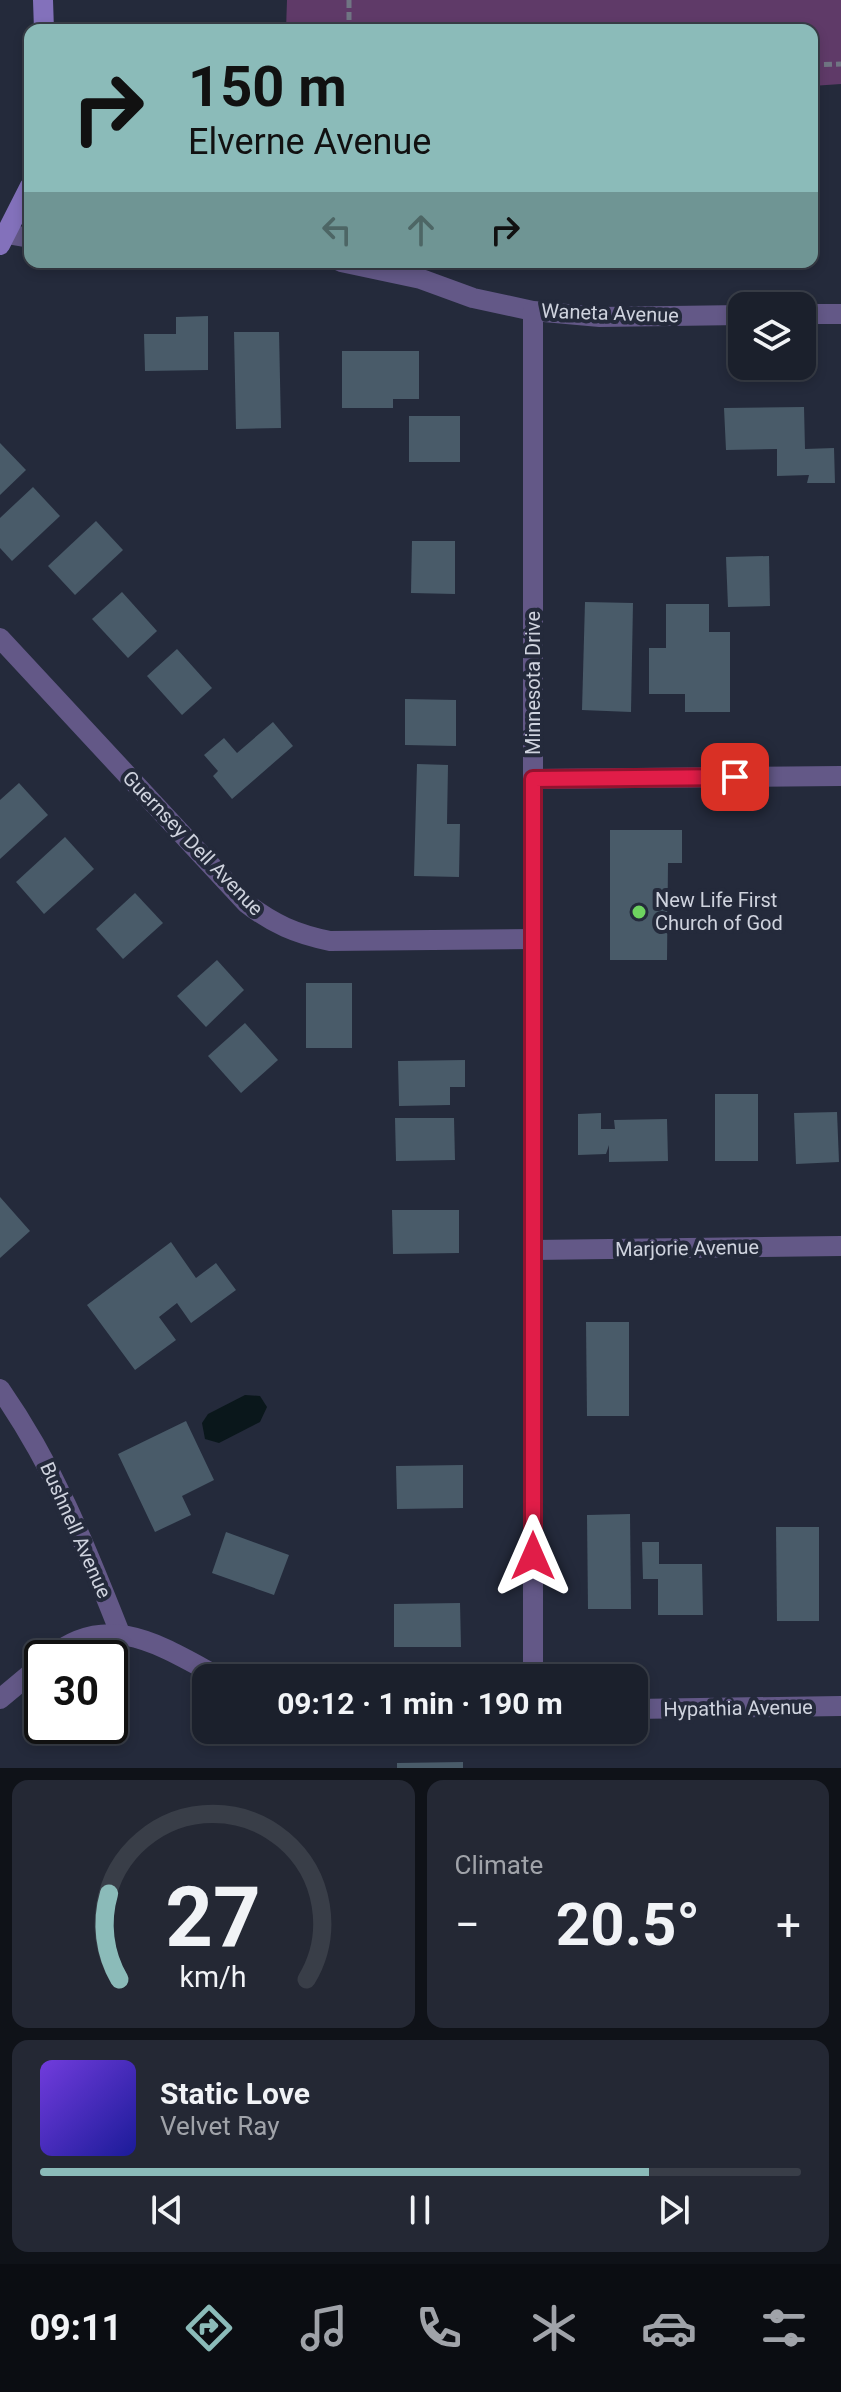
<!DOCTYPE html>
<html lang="en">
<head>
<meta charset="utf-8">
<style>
	:root { --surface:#1b202c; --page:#242834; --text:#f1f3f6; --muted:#a0a3a9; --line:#393e48; --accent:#8bbbb9 }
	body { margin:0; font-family:Roboto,sans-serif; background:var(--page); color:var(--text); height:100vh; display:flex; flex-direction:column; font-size:30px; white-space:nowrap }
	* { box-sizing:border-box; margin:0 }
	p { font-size:26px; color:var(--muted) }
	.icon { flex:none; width:44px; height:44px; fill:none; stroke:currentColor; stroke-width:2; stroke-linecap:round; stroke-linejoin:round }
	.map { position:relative; height:1768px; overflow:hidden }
	.side { display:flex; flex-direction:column; gap:12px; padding:12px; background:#0f1218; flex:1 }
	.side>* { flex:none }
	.hud { position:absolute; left:24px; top:24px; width:794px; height:244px; border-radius:16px; box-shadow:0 4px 12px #0003,0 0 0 2px var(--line); background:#8bbbb9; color:#111; overflow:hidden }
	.controls { position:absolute; left:728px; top:292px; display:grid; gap:16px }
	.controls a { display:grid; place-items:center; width:88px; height:88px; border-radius:16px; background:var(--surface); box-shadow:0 4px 12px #0003,0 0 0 2px var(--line); font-size:40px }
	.speed { position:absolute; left:24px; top:1640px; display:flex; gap:16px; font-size:40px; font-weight:700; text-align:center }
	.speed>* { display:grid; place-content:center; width:104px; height:104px; border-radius:50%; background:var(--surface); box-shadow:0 4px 12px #0003,0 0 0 2px var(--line); line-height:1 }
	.speed .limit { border:4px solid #111; border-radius:12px; background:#fff; color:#111 }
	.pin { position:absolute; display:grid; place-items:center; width:68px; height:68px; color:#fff; margin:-34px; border-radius:16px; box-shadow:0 4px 12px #0006 }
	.me { position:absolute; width:88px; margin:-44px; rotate:0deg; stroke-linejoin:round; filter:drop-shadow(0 0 6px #0008) }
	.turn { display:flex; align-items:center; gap:28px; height:168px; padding:0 32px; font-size:36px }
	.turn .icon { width:104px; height:104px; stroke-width:2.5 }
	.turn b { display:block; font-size:56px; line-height:68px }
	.lanes { display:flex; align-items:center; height:76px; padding:0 32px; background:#0003; justify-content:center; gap:40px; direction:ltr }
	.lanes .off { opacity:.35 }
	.big { font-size:60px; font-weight:700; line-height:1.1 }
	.side .tile { flex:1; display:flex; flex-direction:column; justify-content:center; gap:12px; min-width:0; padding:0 28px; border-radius:16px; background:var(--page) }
	.side .dial { align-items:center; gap:0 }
	.dial svg { height:208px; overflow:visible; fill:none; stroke:var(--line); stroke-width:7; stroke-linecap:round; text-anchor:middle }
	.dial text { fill:var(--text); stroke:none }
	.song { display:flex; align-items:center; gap:24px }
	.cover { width:96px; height:96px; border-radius:12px; background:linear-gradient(135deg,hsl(260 70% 55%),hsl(240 70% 35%)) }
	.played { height:8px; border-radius:4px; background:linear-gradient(90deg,var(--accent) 80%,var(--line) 80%) }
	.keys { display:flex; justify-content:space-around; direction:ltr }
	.heat { display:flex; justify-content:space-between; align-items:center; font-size:44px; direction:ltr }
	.side .tiles { flex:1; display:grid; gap:12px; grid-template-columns:1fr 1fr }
	.tile:last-child { grid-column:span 2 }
	.trip { position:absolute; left:192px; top:1664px; width:456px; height:80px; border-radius:16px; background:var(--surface); box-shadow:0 4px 12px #0003,0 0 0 2px var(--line); font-weight:700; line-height:80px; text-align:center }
	.tabs { display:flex; height:128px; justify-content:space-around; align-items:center; background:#0b0d12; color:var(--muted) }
	.tabs .icon { width:56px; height:56px }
	.tabs .current { color:var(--accent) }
	.tabs b { font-size:36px; color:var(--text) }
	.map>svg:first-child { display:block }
	.green { fill:#5f3a68 }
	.water { fill:#0a171b }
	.building { fill:#495b69 }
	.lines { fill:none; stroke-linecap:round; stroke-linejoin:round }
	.path { stroke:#707583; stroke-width:5; stroke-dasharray:8 4; stroke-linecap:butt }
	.street { stroke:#635887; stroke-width:20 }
	.secondary { stroke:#8371bb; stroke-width:20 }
	.route-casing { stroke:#92132f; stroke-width:20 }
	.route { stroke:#e11d48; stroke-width:14 }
	.poi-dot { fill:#6ed360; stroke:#242a3b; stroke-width:3 }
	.labels { text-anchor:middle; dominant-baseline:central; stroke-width:8; stroke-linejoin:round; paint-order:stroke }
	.street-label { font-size:20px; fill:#cfd3de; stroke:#242a3b }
	.poi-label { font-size:20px; fill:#cfd3de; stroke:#242a3b; text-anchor:start }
</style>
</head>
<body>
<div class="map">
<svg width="841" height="1768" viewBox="0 0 841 1768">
	<rect width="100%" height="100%" fill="#242a3b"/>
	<!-- green -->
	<polygon class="green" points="287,0 841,0 841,84 812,86 812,30 286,30"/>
	<!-- water -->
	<polygon class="water" points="245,1395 260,1396 267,1407 260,1422 219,1443 205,1439 202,1423 208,1414"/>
	<!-- building -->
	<g class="building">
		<polygon points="208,316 208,370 145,371 144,334 176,334 176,317"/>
		<polygon points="234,332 279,332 281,428 236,429"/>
		<polygon points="342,351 419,351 419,399 393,399 393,408 342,408"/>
		<polygon points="804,407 805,449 834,448 835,483 807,483 809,475 777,476 777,449 726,450 724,408"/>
		<rect x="409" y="416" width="51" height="46"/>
		<polygon points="0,443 26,470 0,495"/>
		<polygon points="33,487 60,516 12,561 0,548 0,518"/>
		<polygon points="96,521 123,550 75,595 48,566"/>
		<polygon points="412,541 455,541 455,594 411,593"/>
		<polygon points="769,556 770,606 728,607 726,557"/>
		<polygon points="122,592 157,631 128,658 92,619"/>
		<polygon points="585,602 633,603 631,712 582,710"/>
		<polygon points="666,604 709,604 709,632 730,632 730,712 685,712 685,694 649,694 649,648 666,648"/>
		<polygon points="177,649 212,688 182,715 147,676"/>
		<polygon points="405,699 456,700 456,746 405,745"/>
		<polygon points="273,722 293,746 232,799 213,776 218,771 204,755 224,738 237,753"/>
		<polygon points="417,764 448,765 447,824 460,824 459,877 414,876"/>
		<polygon points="19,783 48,815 0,859 0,800"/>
		<polygon points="610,830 682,830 682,863 668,863 667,960 610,960"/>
		<polygon points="65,837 94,869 44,914 16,882"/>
		<polygon points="135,893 163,923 123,959 96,929"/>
		<polygon points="217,960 244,990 206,1027 177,996"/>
		<rect x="306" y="983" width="46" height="65"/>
		<polygon points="245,1023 278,1060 241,1093 208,1056"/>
		<polygon points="465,1060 465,1087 450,1087 450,1105 399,1106 398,1061"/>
		<rect x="715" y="1094" width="43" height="67"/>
		<polygon points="837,1112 839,1162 796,1164 794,1113"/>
		<polygon points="601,1113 601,1129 615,1129 614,1120 667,1119 668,1161 609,1162 609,1145 606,1154 578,1155 578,1114"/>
		<polygon points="395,1118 454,1118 455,1160 396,1161"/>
		<polygon points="0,1197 30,1231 0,1258"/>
		<polygon points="392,1210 459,1210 459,1253 393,1254"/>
		<polygon points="171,1242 196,1278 216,1263 236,1290 191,1323 177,1303 159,1317 176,1340 135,1370 87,1305"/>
		<polygon points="586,1322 629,1322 629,1416 587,1416"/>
		<polygon points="186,1421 214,1480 182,1496 191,1515 155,1532 118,1454"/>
		<polygon points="463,1465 463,1508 397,1509 396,1466"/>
		<polygon points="630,1514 631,1609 588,1609 587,1515"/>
		<polygon points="776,1527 819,1527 819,1621 777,1621"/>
		<polygon points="226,1532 289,1555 274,1595 212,1573"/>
		<polygon points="642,1542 659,1542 659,1564 702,1564 703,1615 658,1615 658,1579 643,1579"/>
		<polygon points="460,1603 461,1647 394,1647 394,1604"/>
		<polygon points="463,1762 463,1768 397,1768 397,1763"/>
	</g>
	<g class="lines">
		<!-- path -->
		<g class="path">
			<polyline points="349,0 349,30"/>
			<polyline points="812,65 841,64"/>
		</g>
		<!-- street -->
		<g class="street">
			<polyline points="7,234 30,238"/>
			<polyline points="341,262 421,279 473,298 533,311 600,317 742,315"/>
			<polyline points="802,314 841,314"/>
			<path d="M0,638L246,903C273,924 296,934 330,941L533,939"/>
			<polyline points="533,779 841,776"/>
			<polyline points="533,1250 841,1246"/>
			<path d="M0,1389C55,1468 85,1545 120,1633"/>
			<path d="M49,1658C109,1608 164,1648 221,1678"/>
			<polyline points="533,1678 533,311"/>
			<polyline points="0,1699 42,1664"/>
			<polyline points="634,1709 841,1706"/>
		</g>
		<!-- secondary -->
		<g class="secondary">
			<polyline points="43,0 44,30"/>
			<polyline points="0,245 30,186"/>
		</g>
	</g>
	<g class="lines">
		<defs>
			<polyline id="route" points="533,1556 533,779 735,777"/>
		</defs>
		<!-- route casing -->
		<use href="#route" class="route-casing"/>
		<!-- route -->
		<use href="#route" class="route"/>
	</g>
	<!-- markers -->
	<circle class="poi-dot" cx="639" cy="912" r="8"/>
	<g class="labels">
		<!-- street labels -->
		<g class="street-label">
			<text transform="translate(610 313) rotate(2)">Waneta Avenue</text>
			<text transform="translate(533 683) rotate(-90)">Minnesota Drive</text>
			<text transform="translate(193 843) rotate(46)">Guernsey Dell Avenue</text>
			<text transform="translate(687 1248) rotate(-1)">Marjorie Avenue</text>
			<text transform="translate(76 1530) rotate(66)">Bushnell Avenue</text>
			<text transform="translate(738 1708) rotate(-1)">Hypathia Avenue</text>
		</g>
		<!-- poi labels -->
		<g class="poi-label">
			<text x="655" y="900">New Life First<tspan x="655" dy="23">Church of God</tspan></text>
		</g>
	</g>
</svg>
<div class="controls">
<a><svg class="icon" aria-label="layers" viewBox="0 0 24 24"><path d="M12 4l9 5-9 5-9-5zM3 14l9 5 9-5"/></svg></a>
</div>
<div class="speed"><div class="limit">30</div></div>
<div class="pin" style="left:735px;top:777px;background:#d93025"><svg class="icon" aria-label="arrive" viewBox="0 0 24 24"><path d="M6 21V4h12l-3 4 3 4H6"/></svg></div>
<svg class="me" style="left:533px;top:1556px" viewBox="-20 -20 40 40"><path d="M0-17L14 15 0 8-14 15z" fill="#e11d48" stroke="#fff" stroke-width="4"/></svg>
<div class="trip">09:12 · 1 min · 190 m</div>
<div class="hud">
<div class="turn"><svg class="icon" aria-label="right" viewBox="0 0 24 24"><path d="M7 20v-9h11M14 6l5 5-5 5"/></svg><div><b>150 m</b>Elverne Avenue</div></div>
<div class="lanes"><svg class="icon off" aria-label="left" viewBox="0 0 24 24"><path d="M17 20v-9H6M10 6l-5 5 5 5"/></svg><svg class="icon off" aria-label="ahead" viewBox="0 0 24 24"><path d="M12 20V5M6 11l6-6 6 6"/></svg><svg class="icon" aria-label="right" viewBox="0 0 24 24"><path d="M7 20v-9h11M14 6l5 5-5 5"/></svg></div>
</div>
</div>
<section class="side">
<div class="tiles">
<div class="tile dial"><svg viewBox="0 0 100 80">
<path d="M14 69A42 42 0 1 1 86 69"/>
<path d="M14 69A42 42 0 0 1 10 36" stroke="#8bbbb9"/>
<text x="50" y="56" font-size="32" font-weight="700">27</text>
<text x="50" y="72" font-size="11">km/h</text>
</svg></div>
<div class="tile"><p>Climate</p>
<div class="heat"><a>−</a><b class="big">20.5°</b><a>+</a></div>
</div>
<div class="tile">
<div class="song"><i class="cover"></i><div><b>Static Love</b><p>Velvet Ray</p></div></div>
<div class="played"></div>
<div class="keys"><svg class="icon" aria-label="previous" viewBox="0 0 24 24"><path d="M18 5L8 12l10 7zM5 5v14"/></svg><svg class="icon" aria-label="pause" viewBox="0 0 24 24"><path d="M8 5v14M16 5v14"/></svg><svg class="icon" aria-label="next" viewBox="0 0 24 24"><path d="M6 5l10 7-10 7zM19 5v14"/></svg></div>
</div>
</div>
</section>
<nav class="tabs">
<b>09:11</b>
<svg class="icon current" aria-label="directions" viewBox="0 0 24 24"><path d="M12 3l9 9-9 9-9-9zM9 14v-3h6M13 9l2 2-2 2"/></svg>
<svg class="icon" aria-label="music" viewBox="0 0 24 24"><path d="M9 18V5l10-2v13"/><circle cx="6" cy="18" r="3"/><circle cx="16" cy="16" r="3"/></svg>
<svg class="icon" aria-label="phone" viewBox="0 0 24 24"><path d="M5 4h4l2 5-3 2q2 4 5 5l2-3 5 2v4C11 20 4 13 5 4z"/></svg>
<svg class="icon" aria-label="climate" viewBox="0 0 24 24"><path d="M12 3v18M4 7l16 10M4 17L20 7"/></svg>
<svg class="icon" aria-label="car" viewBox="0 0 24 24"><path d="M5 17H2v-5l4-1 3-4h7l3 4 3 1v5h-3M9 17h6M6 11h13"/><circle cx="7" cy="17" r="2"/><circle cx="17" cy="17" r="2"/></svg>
<svg class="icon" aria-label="filters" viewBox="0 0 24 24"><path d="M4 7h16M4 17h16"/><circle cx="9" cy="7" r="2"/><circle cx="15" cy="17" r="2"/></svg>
</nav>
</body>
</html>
